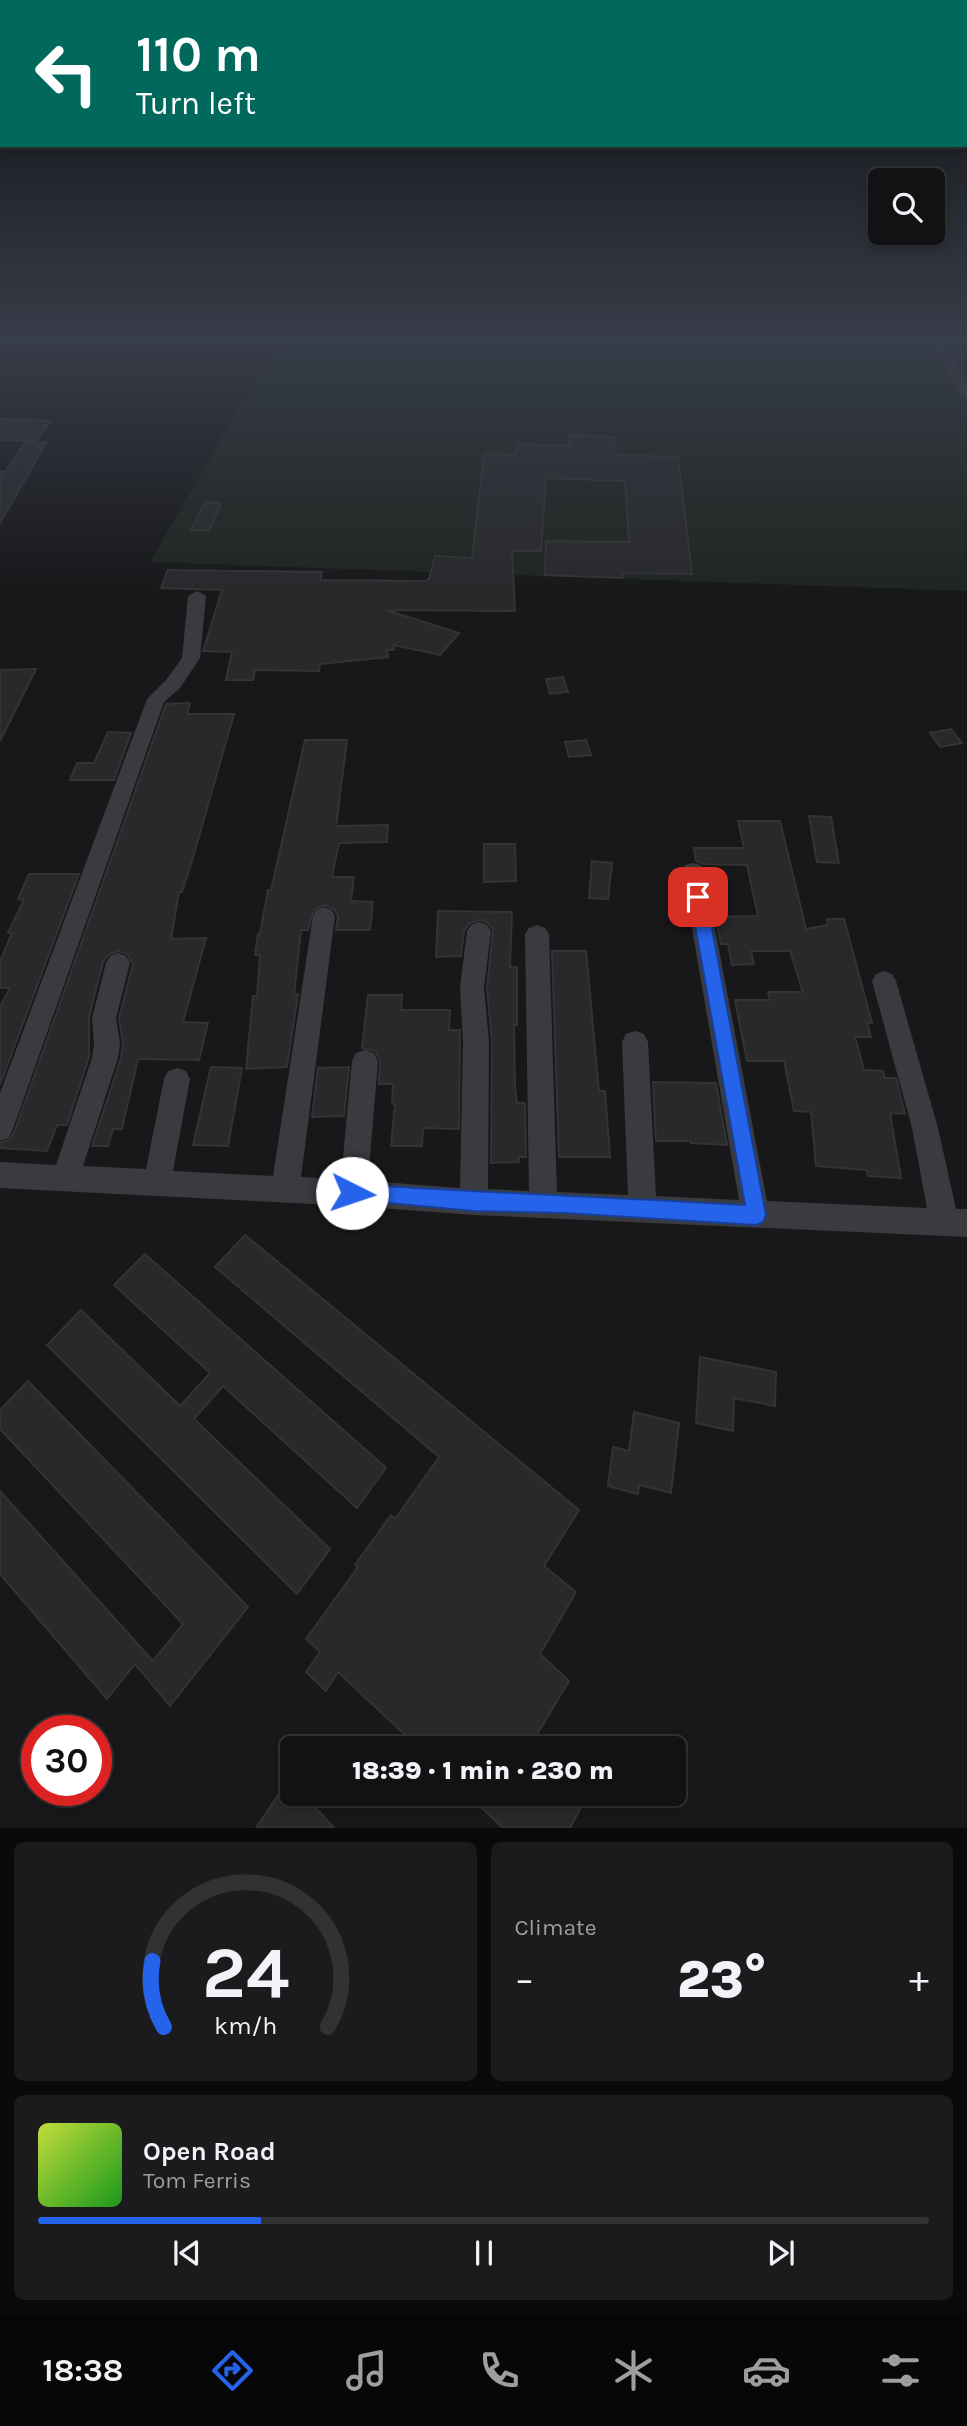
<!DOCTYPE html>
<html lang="en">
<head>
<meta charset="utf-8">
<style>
	:root { --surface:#121214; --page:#1b1b1d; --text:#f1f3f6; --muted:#9c9ea0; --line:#313234; --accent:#2563eb }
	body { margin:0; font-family:Karla,sans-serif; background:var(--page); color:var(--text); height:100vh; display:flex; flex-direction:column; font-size:26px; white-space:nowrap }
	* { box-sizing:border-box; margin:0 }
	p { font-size:23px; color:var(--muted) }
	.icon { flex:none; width:38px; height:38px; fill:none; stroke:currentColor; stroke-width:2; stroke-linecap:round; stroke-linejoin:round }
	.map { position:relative; height:1828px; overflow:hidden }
	.drawer { display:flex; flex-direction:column; gap:14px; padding:14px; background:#0a0a0b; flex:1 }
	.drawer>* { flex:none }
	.hud { position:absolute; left:0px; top:0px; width:968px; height:147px; box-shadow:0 4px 10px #0003,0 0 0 2px var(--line); background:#00695c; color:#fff; overflow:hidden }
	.fabs { position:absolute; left:868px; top:168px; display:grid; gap:14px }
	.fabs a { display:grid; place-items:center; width:77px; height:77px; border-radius:10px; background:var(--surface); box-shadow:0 4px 10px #0003,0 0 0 2px var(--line); font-size:35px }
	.speed { position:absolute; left:21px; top:1715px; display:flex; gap:14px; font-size:35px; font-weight:700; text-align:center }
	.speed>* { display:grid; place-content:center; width:91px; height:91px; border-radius:50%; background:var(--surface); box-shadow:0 4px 10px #0003,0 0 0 2px var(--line); line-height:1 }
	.speed .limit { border:10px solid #d22; background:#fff; color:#111 }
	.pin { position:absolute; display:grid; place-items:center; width:60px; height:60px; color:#fff; margin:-30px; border-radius:14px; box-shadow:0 4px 10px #0006 }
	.me { position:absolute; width:77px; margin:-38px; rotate:94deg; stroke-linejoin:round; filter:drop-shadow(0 0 5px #0008) }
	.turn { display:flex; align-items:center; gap:24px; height:147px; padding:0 21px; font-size:32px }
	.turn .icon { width:91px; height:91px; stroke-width:2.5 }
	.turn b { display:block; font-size:49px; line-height:60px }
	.big { font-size:52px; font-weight:800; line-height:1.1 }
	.drawer .card { flex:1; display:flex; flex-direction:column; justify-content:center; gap:10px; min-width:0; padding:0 24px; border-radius:10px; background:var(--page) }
	.drawer .dial { align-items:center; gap:0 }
	.dial svg { height:182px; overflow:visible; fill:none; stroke:var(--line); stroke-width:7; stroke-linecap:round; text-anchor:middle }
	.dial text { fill:var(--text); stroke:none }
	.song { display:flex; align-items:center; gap:21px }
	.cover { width:84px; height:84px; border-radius:10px; background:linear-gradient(135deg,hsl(70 70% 55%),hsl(120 70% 35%)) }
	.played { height:7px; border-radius:4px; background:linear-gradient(90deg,var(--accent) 25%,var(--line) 25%) }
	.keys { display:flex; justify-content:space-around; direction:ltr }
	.heat { display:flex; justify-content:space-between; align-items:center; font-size:38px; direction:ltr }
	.drawer .tiles { flex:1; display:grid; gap:14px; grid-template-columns:1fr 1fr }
	.card:last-child { grid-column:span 2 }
	.trip { position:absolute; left:280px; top:1736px; width:406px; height:70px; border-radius:10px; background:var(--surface); box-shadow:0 4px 10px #0003,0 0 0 2px var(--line); font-weight:800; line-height:70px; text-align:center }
	.tabs { display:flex; height:112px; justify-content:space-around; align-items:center; background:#070708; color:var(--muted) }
	.tabs .icon { width:49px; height:49px }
	.tabs .active { color:var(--accent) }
	.tabs b { font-size:32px; color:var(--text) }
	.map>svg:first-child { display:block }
	.green { fill:#1f251f }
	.building { fill:#28292b; stroke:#333336; stroke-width:2 }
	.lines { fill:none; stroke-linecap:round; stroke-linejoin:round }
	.street { fill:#3a3b3f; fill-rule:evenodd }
	.route { fill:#2563eb; stroke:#184099; stroke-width:2 }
</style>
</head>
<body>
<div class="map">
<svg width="967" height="1828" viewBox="0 0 967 1828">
	<rect width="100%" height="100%" fill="#18181a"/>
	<!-- green -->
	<polygon class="green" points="304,338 967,338 967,591 150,562 264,364"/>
	<!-- building -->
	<g class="building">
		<polygon points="0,419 33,420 51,421 36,441 0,440"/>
		<polygon points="570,435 614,437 614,453 619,455 678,457 692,574 622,573 623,578 545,575 546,541 629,542 625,481 546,478 541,551 512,551 515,611 386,610 459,633 440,655 394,645 394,650 387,650 388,657 320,664 319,671 255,670 253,680 226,680 232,652 203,651 222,590 161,588 168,570 322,572 320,580 425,581 429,579 435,556 472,558 484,454 515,455 517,444 569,446"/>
		<polygon points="25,442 46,443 0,523 0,472 5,472"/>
		<polygon points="205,502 221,503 209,530 191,530"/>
		<polygon points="36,669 0,741 0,670"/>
		<polygon points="563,677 568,692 550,694 546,679"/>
		<polygon points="190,703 187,714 234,714 192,861 182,892 179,892 171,939 206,938 183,1022 208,1023 199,1060 138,1059 122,1129 113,1129 108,1146 92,1146 121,1058 123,1043 119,1018 133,964 127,954 119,951 109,954 103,962 89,1017 89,1057 67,1125 57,1125 47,1151 0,1148 0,1143 10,1140 15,1130 166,704"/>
		<polygon points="951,729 962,743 940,747 930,733"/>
		<polygon points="108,732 131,733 114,780 70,780 77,763 94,763"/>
		<polygon points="305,740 347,740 336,826 388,825 387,842 339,843 332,877 354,877 351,901 373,902 370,930 336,930 338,916 334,909 325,905 314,909 308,930 301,930 294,995 298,994 287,1067 246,1069 253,996 257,996 260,955 255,955 258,934 260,934 268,890 271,890"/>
		<polygon points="586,740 591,755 569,757 565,742"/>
		<polygon points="809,816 831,817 839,863 817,862"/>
		<polygon points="738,821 780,821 806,929 828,925 827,919 844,919 872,1023 867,1023 871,1037 855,1037 864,1070 883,1071 885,1078 896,1078 905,1114 890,1113 901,1178 868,1176 867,1170 816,1166 811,1112 794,1111 784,1061 747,1061 735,1000 770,1000 768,992 803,992 790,951 751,951 754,964 732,965 728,944 721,944 715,917 758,916 747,865 704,864 696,861 694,848 744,848"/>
		<polygon points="484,844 515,844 516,881 484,882"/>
		<polygon points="592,861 612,863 608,899 589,898"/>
		<polygon points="29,874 79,874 0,1085 0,1007 10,988 0,988 0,961 12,933 8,933 24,900 18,899"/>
		<polygon points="438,911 512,912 510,967 517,967 517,1025 514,1025 515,1088 517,1103 525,1103 526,1157 519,1157 519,1162 491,1163 492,1041 487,988 493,930 488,923 480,920 470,923 464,931 461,956 436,957"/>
		<polygon points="552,951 586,951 599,1091 605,1091 610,1157 559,1157"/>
		<polygon points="368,995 402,995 401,1010 450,1010 449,1030 460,1030 459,1129 423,1128 422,1146 391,1146 395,1104 392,1104 393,1084 379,1084 380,1060 375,1051 362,1048"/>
		<polygon points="211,1067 242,1068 228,1146 193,1145"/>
		<polygon points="349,1067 344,1116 312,1117 318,1068"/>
		<polygon points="653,1082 716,1083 727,1145 691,1143 691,1141 656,1141"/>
		<polygon points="245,1235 579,1510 544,1566 576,1592 540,1654 569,1681 529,1748 419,1748 338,1672 326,1691 306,1672 320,1652 306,1639 358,1567 355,1565 391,1515 395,1519 439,1457 215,1267"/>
		<polygon points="145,1254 386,1468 357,1508 223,1386 194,1419 330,1549 297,1594 47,1345 81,1310 180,1406 210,1373 114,1285"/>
		<polygon points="700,1357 776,1372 775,1406 734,1398 733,1431 696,1423"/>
		<polygon points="28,1381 248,1607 170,1706 135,1664 107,1699 0,1574 0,1491 153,1661 183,1624 0,1429 0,1410"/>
		<polygon points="634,1412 679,1423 671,1493 639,1485 638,1494 608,1486 613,1447 629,1451"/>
		<polygon points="292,1774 292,1794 303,1794 334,1828 256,1828"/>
		<polygon points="467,1794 588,1794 570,1828 503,1828"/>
	</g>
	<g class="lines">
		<!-- street -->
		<g class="street">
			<polygon points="930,338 942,338 967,383 967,399 960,395"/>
			<polygon points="197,591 206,596 200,658 180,688 164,702 13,1129 9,1138 0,1141 0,1093 147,699 166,680 182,658 188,596"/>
			<polygon points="693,863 701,865 704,871 767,1201 927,1208 912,1128 872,981 876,974 884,971 892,974 896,981 938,1128 956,1209 967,1209 967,1237 474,1215 353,1206 0,1188 0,1162 56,1165 92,1058 94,1043 92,1018 106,963 110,956 118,953 126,956 130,963 116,1018 120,1043 118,1058 83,1166 146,1169 164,1079 168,1071 177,1068 186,1071 190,1079 173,1171 273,1176 313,916 316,910 324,907 332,910 335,916 301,1177 341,1179 352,1061 356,1053 365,1050 374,1053 378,1061 368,1181 460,1188 463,1041 460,988 467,931 471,925 479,922 487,925 491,931 484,988 489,1041 488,1189 529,1191 525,934 529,928 537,925 545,928 549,934 557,1192 628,1195 622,1042 626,1034 635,1031 644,1034 648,1042 656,1196 739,1200 682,871 685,865"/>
		</g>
	</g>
	<!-- sky -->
	<linearGradient id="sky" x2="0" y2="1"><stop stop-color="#0d0d0e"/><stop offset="0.57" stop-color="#373d49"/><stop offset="1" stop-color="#373d49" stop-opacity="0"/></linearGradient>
	<rect width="967" height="594" fill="url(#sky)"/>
	<!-- route -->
	<path class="route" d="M698,891L706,897L766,1215L763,1222L756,1225L565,1213L474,1211L346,1199L343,1193L346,1186L352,1184C483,1193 614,1197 745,1205L690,897Z"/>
</svg>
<div class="fabs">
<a><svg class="icon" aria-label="search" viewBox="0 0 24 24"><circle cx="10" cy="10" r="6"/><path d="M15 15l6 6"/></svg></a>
</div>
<div class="speed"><div class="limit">30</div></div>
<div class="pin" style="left:698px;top:897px;background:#d93025"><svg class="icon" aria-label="arrive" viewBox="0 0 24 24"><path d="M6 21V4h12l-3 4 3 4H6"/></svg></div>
<svg class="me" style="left:352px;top:1193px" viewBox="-20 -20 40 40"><circle r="19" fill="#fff"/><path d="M0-13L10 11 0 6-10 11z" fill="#2563eb"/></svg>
<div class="trip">18:39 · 1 min · 230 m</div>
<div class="hud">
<div class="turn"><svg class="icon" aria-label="left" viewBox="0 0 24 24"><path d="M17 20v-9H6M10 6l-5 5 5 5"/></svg><div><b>110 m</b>Turn left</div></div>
</div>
</div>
<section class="drawer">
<div class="tiles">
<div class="card dial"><svg viewBox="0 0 100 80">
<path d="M14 69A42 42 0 1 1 86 69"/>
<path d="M14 69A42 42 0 0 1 9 40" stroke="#2563eb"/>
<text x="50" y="56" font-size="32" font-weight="700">24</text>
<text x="50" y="72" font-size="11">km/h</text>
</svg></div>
<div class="card"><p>Climate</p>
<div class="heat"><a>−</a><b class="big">23°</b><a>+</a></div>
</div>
<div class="card">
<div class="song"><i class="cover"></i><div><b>Open Road</b><p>Tom Ferris</p></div></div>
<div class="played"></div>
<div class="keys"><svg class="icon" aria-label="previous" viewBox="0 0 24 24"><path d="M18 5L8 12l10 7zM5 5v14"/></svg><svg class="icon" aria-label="pause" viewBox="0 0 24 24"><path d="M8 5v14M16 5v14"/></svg><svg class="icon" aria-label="next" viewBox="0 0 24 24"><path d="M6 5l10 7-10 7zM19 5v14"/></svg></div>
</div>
</div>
</section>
<nav class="tabs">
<b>18:38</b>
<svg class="icon active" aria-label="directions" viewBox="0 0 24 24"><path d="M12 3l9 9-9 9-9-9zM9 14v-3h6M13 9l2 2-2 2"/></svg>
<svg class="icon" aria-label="music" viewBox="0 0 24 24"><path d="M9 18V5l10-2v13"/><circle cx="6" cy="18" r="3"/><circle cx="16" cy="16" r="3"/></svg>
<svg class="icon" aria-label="phone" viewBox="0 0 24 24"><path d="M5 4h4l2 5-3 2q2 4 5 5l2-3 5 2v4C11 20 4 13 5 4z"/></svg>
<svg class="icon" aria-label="climate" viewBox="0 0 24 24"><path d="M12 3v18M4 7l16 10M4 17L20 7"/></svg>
<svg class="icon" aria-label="car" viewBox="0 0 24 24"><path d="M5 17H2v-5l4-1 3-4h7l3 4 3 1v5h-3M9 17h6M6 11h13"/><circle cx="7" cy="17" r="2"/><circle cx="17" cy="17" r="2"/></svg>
<svg class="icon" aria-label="filters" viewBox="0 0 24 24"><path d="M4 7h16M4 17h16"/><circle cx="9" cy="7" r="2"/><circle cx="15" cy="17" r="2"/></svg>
</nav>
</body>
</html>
